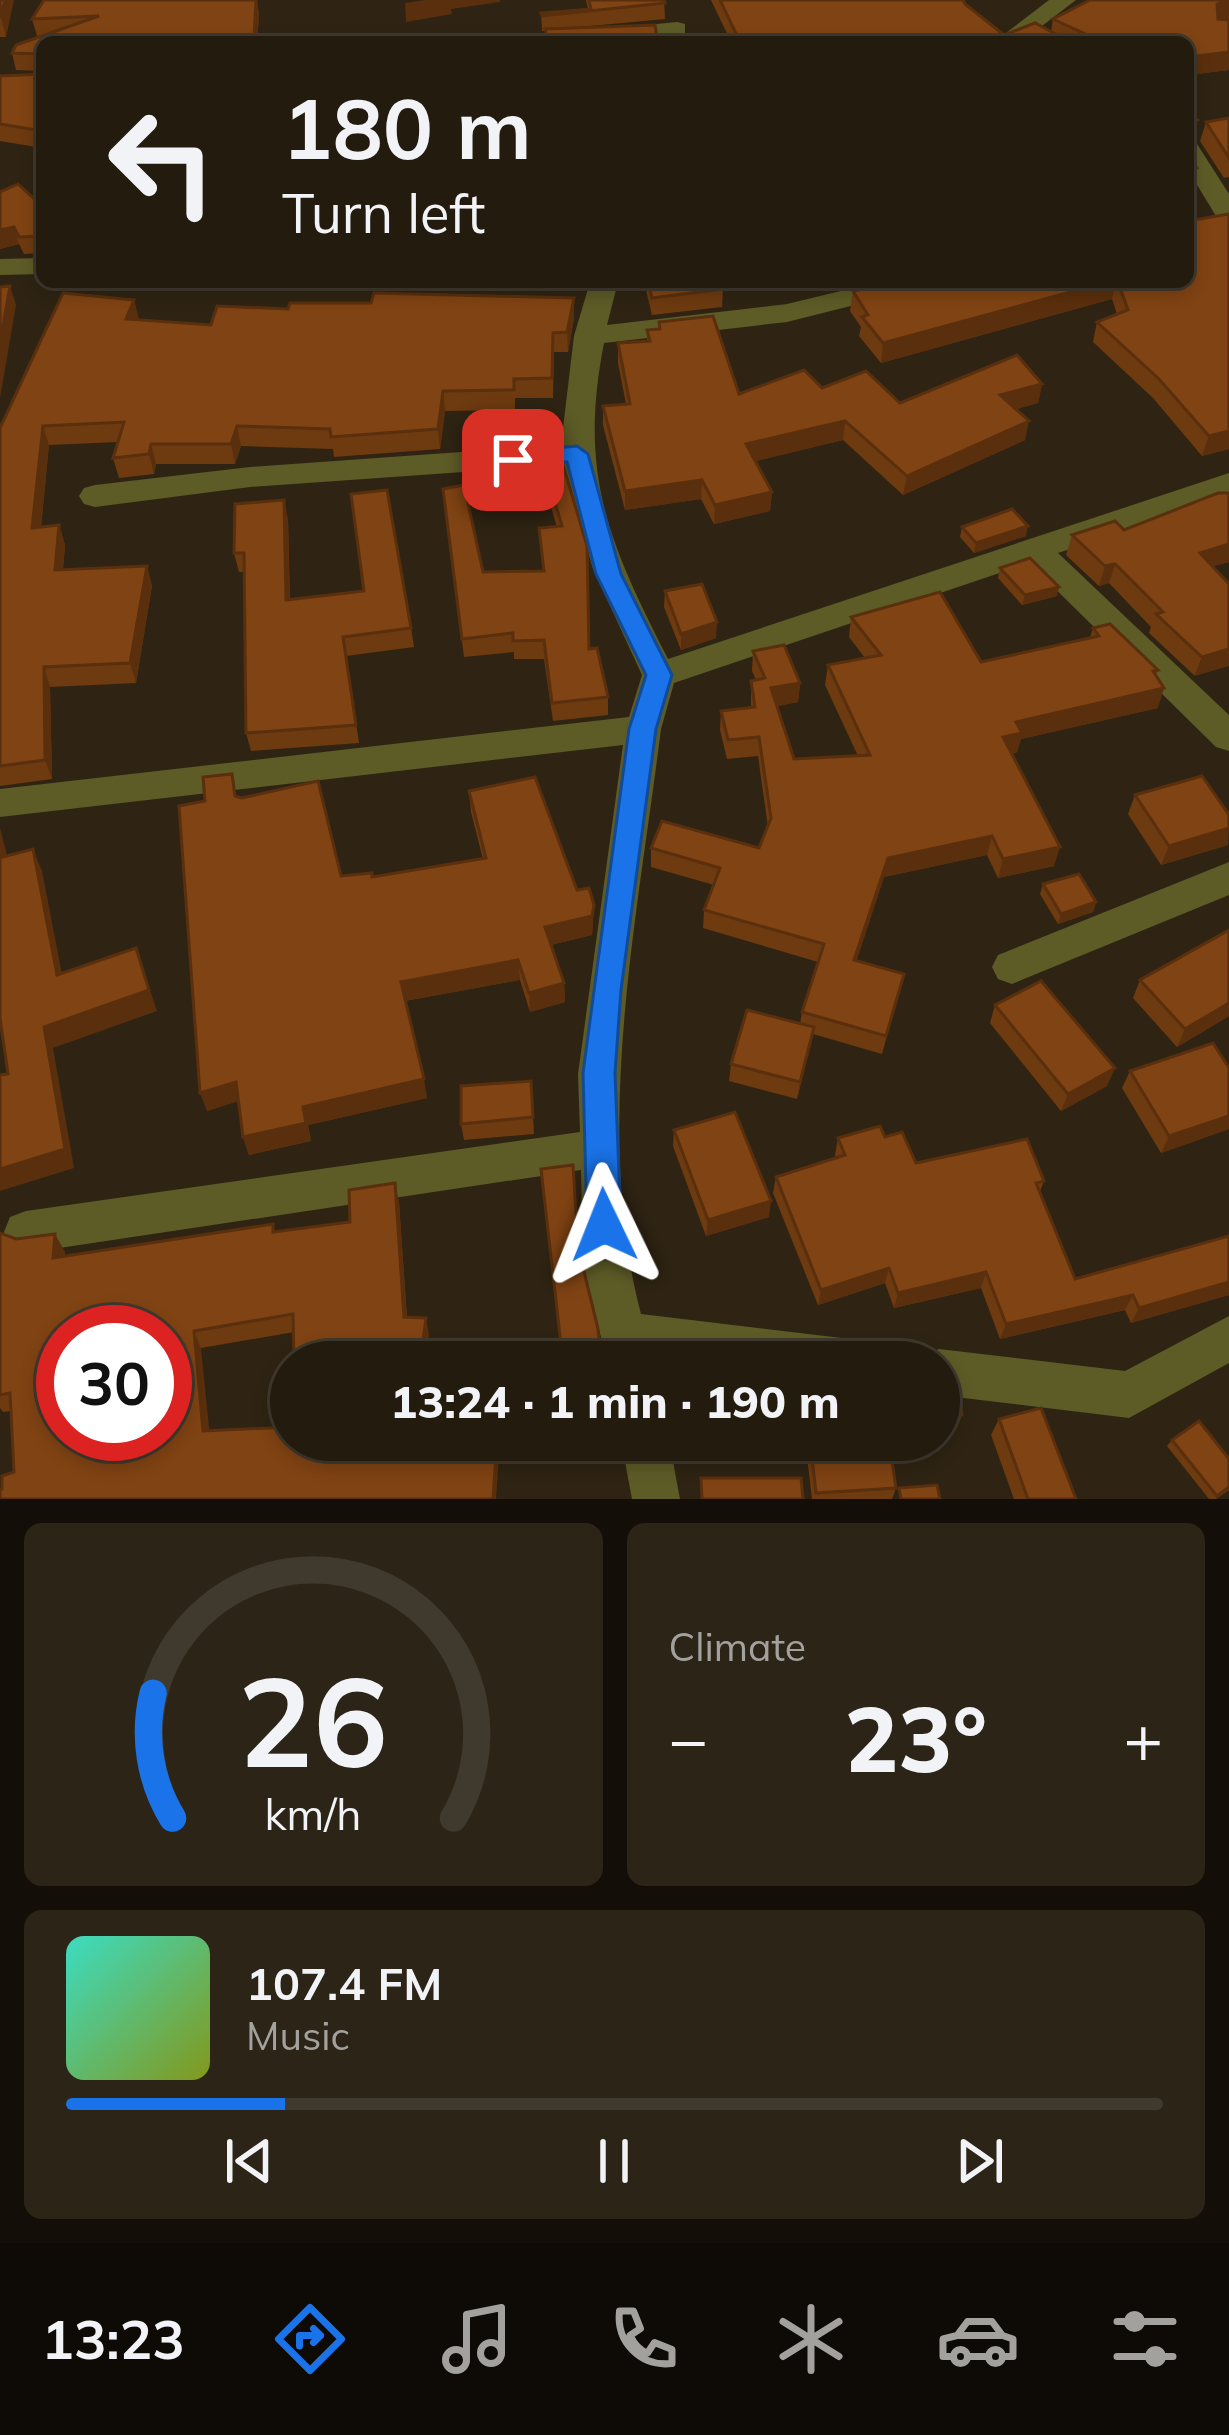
<!DOCTYPE html>
<html lang="en">
<head>
<meta charset="utf-8">
<style>
	:root { --surface:#231b0e; --page:#2b2417; --text:#f1f3f6; --muted:#a3a19e; --line:#40392e; --accent:#1a73e8 }
	body { margin:0; font-family:Mulish,sans-serif; background:var(--page); color:var(--text); height:100vh; display:flex; flex-direction:column; font-size:45px; white-space:nowrap }
	* { box-sizing:border-box; margin:0 }
	p { font-size:39px; color:var(--muted) }
	.icon { flex:none; width:66px; height:66px; fill:none; stroke:currentColor; stroke-width:2; stroke-linecap:round; stroke-linejoin:round }
	.map { position:relative; height:1499px; overflow:hidden }
	.sheet { display:flex; flex-direction:column; gap:24px; padding:24px; background:#130f08; flex:1 }
	.sheet>* { flex:none }
	.top-card { position:absolute; left:36px; top:36px; width:1158px; height:252px; border-radius:18px; box-shadow:0 6px 18px #0003,0 0 0 3px var(--line); background:#231b0e; color:var(--text); overflow:hidden }
	.speed { position:absolute; left:36px; top:1305px; display:flex; gap:24px; font-size:60px; font-weight:700; text-align:center }
	.speed>* { display:grid; place-content:center; width:156px; height:156px; border-radius:50%; background:var(--surface); box-shadow:0 6px 18px #0003,0 0 0 3px var(--line); line-height:1 }
	.speed .limit { border:18px solid #d22; background:#fff; color:#111 }
	.pin { position:absolute; display:grid; place-items:center; width:102px; height:102px; color:#fff; margin:-51px; border-radius:24px; box-shadow:0 6px 18px #0006 }
	.me { position:absolute; width:132px; margin:-66px; rotate:358deg; stroke-linejoin:round; filter:drop-shadow(0 0 9px #0008) }
	.turn { display:flex; align-items:center; gap:42px; height:252px; padding:0 48px; font-size:54px }
	.turn .icon { width:156px; height:156px; stroke-width:2.5 }
	.turn b { display:block; font-size:84px; line-height:102px }
	.big { font-size:90px; font-weight:800; line-height:1.1 }
	.sheet .card { flex:1; display:flex; flex-direction:column; justify-content:center; gap:18px; min-width:0; padding:0 42px; border-radius:18px; background:var(--page) }
	.sheet .dial { align-items:center; gap:0 }
	.dial svg { height:312px; overflow:visible; fill:none; stroke:var(--line); stroke-width:7; stroke-linecap:round; text-anchor:middle }
	.dial text { fill:var(--text); stroke:none }
	.song { display:flex; align-items:center; gap:36px }
	.cover { width:144px; height:144px; border-radius:18px; background:linear-gradient(135deg,hsl(170 70% 55%),hsl(70 70% 35%)) }
	.played { height:12px; border-radius:6px; background:linear-gradient(90deg,var(--accent) 20%,var(--line) 20%) }
	.keys { display:flex; justify-content:space-around; direction:ltr }
	.heat { display:flex; justify-content:space-between; align-items:center; font-size:66px; direction:ltr }
	.sheet .tiles { flex:1; display:grid; gap:24px; grid-template-columns:1fr 1fr }
	.card:last-child { grid-column:span 2 }
	.trip { position:absolute; left:270px; top:1341px; width:690px; height:120px; border-radius:60px; background:var(--surface); box-shadow:0 6px 18px #0003,0 0 0 3px var(--line); font-weight:800; line-height:120px; text-align:center }
	.tab-bar { display:flex; height:192px; justify-content:space-around; align-items:center; background:#0e0b06; color:var(--muted) }
	.tab-bar .icon { width:84px; height:84px }
	.tab-bar .selected { color:var(--accent) }
	.tab-bar b { font-size:54px; color:var(--text) }
	.map>svg:first-child { display:block }
	.lines { fill:none; stroke-linecap:round; stroke-linejoin:round }
	.street { fill:#5d5b26; fill-rule:evenodd }
	.wall { fill:#6e3a10 }
	.shaded-wall { fill:#5a2f0d }
	.building { fill:#804313; stroke:#5a2f0d; stroke-width:3; fill-rule:evenodd }
	.route { fill:#1a73e8; stroke:#114b97; stroke-width:3 }
</style>
</head>
<body>
<div class="map">
<svg width="1229" height="1499" viewBox="0 0 1229 1499">
	<rect width="100%" height="100%" fill="#2f2413"/>
	<g class="lines">
		<!-- street -->
		<g class="street">
			<polygon points="1049,0 1076,0 1021,42 994,42"/>
			<polygon points="677,22 685,24 685,34 617,42 532,42 544,35"/>
			<polygon points="1188,141 1197,144 1229,194 1229,223 1219,221 1188,170"/>
			<polygon points="42,258 42,274 0,275 0,259"/>
			<path d="M590,282H618L607,325L787,304L878,282H926L922,288L787,322L604,343C578,475 609,543 668,659L1229,473V495L1058,553L1229,715V751L1216,747L1029,563L674,683L661,729C638,916 592,1129 641,1314L850,1339L866,1346L873,1362H607L583,1263L581,1170L26,1253L10,1247L4,1232L10,1217L26,1211L580,1132L578,1074L623,745L0,817V789L629,717L642,675L593,569L563,465L250,487L95,507L84,504L79,496L84,488L95,485L250,467L561,445L574,336Z"/>
			<polygon points="1229,862 1229,895 1012,984 998,979 992,967 998,955"/>
			<polygon points="1229,1316 1229,1363 1129,1418 939,1395 939,1362 920,1362 923,1356 939,1349 1125,1371"/>
			<polygon points="621,1440 669,1440 680,1499 632,1499"/>
		</g>
	</g>
	<!-- wall -->
	<g class="wall">
		<polygon points="0,0 6,37 0,37"/>
		<polygon points="257,0 259,15 257,42 42,42 42,148 0,141 0,76 41,74 41,71 16,70 12,53 44,35 37,36 32,19"/>
		<polygon points="586,0 664,0 665,19 569,28 546,37 545,31 542,31 542,28 541,13 588,9"/>
		<polygon points="711,0 963,0 965,4 1004,35 1051,32 1053,19 1229,0 1229,19 1225,20 1229,70 1188,75 1188,42 731,42"/>
		<polygon points="1229,118 1229,177 1224,178 1200,141 1206,122"/>
		<polygon points="0,192 42,206 42,253 24,254 19,244 0,249"/>
		<polygon points="1229,214 1229,449 1202,456 1153,398 1093,342 1097,322 1117,314 1112,299 881,363 859,336 861,327 850,311 853,291 895,282 1188,282"/>
		<polygon points="644,282 721,282 723,289 722,307 652,315"/>
		<polygon points="134,300 139,320 211,325 574,318 568,352 554,352 553,398 515,398 515,410 445,411 440,449 334,457 333,449 241,446 235,464 156,464 154,474 119,478 113,458 118,442 49,445 41,527 59,525 65,545 63,570 147,566 152,586 136,683 50,687 52,779 0,786 0,428"/>
		<polygon points="659,322 739,394 822,388 900,403 1042,384 1038,403 1016,409 1025,440 903,495 843,440 755,461 772,492 770,511 714,524 701,499 625,510 603,425 603,406 626,404 618,363 618,343 647,341 647,330 658,329"/>
		<polygon points="559,451 589,649 608,697 608,715 553,721 544,659 514,659 514,652 464,657 443,489 483,572 543,571 539,528 557,527 540,471 540,452"/>
		<polygon points="288,519 290,600 411,628 414,647 346,656 359,743 251,751 246,733 244,572 239,572 234,553"/>
		<polygon points="962,527 1026,536 974,553 960,537"/>
		<polygon points="1124,530 1229,562 1213,566 1229,584 1195,676 1149,633 1151,627 1109,583 1099,586 1066,555 1072,535"/>
		<polygon points="1000,568 1057,596 1022,605 998,578"/>
		<polygon points="665,591 716,638 681,650 664,607"/>
		<polygon points="851,617 981,662 1090,638 1093,628 1158,670 1156,676 1158,708 1021,739 1017,752 1012,754 1054,866 998,878 987,855 884,877 856,961 904,974 882,1054 813,1034 797,1099 729,1081 731,1064 800,1024 802,1012 818,962 703,928 704,910 714,885 651,867 651,848 759,848 768,827 758,756 727,759 720,730 721,711 751,707 751,681 756,680 752,671 753,651 800,683 798,702 777,706 794,759 858,756 825,685 828,665 865,658 849,637"/>
		<polygon points="469,791 594,905 592,935 551,945 564,983 565,1002 530,1012 520,980 405,1001 427,1098 308,1125 311,1141 249,1155 243,1137 238,1101 207,1111 237,797 341,876 373,877 483,859 471,812"/>
		<polygon points="1135,795 1228,845 1161,865 1128,814"/>
		<polygon points="1043,884 1096,902 1093,912 1058,924 1040,894"/>
		<polygon points="1140,980 1229,1016 1177,1047 1133,998"/>
		<polygon points="995,1005 1107,1086 1061,1111 990,1023"/>
		<polygon points="1229,1068 1229,1129 1161,1153 1122,1088 1130,1071"/>
		<polygon points="531,1081 534,1134 464,1140 461,1124"/>
		<polygon points="674,1130 769,1217 706,1236 673,1146"/>
		<polygon points="885,1137 916,1163 1044,1181 1040,1191 1075,1279 1229,1236 1229,1295 1131,1323 1125,1310 1000,1339 981,1288 894,1308 885,1283 818,1305 773,1193 776,1177 836,1158 835,1155 838,1138"/>
		<polygon points="399,1202 407,1318 429,1335 294,1332 201,1348 2,1489 14,1472 11,1411 3,1412 0,1408 0,1233 65,1252 65,1256 273,1224 275,1232 350,1222"/>
		<polygon points="939,1373 941,1384 962,1415 957,1428 939,1428"/>
		<polygon points="999,1419 1076,1499 1014,1499 991,1435"/>
		<polygon points="805,1440 889,1440 896,1488 892,1499 812,1499"/>
		<polygon points="1172,1440 1229,1459 1229,1490 1216,1499 1209,1499 1167,1446"/>
	</g>
	<!-- shaded-wall -->
	<g class="shaded-wall">
		<polygon points="5,0 14,0 6,37 1,18"/>
		<polygon points="257,0 259,15 257,42 254,42"/>
		<polygon points="425,0 500,0 500,2 451,9 452,14 406,22 405,3"/>
		<polygon points="1229,1 1229,19 1212,22 1217,4"/>
		<polygon points="1229,52 1229,70 1188,75 1188,57"/>
		<polygon points="1197,120 1192,138 1188,139 1188,124"/>
		<polygon points="1197,168 1192,186 1188,187 1188,170"/>
		<polygon points="14,227 19,244 0,249 0,230"/>
		<polygon points="1107,282 1116,282 1112,299 881,363 883,343"/>
		<polygon points="10,286 16,305 0,398 0,342"/>
		<polygon points="574,298 574,318 568,352 567,332"/>
		<polygon points="134,300 139,320 126,319"/>
		<polygon points="1042,384 1038,403 996,415 1000,395"/>
		<polygon points="443,391 445,411 440,449 438,429"/>
		<polygon points="845,421 843,440 744,464 746,444"/>
		<polygon points="1029,421 1025,440 903,495 907,476"/>
		<polygon points="43,426 49,445 39,547 32,528"/>
		<polygon points="237,426 241,446 235,464 231,444"/>
		<polygon points="1229,431 1229,449 1202,456 1209,436"/>
		<polygon points="151,444 156,464 154,474 149,454"/>
		<polygon points="702,480 701,499 625,510 625,491"/>
		<polygon points="772,492 770,511 714,524 715,505"/>
		<polygon points="284,500 288,519 290,619 286,600"/>
		<polygon points="59,525 65,545 61,590 55,570"/>
		<polygon points="1028,526 1026,536 974,553 976,543"/>
		<polygon points="1229,544 1229,562 1193,572 1200,553"/>
		<polygon points="1115,564 1109,583 1099,586 1105,566"/>
		<polygon points="147,566 152,586 136,683 130,663"/>
		<polygon points="1059,587 1057,596 1022,605 1025,595"/>
		<polygon points="717,622 716,638 681,650 681,634"/>
		<polygon points="1229,649 1229,666 1195,676 1202,657"/>
		<polygon points="44,667 50,687 52,779 45,760"/>
		<polygon points="800,683 798,702 769,708 771,688"/>
		<polygon points="1164,688 1158,708 1021,739 1017,752 998,757 1003,737 1016,722"/>
		<polygon points="0,828 13,879 3,857 0,844"/>
		<polygon points="1229,828 1228,845 1161,865 1169,846"/>
		<polygon points="992,836 987,855 884,877 851,978 854,960 888,858"/>
		<polygon points="1060,847 1054,866 998,878 1003,859"/>
		<polygon points="33,849 42,871 66,995 57,975"/>
		<polygon points="1096,902 1093,912 1058,924 1061,914"/>
		<polygon points="594,905 592,935 546,946 545,927"/>
		<polygon points="136,948 157,1011 53,1048 74,1168 0,1191 0,1169 44,1027"/>
		<polygon points="518,960 520,980 404,1001 401,982"/>
		<polygon points="564,983 565,1002 530,1012 529,993"/>
		<polygon points="1229,1003 1229,1016 1177,1047 1185,1029"/>
		<polygon points="814,1027 811,1045 797,1099 800,1082"/>
		<polygon points="1115,1068 1107,1086 1061,1111 1068,1094"/>
		<polygon points="424,1079 427,1098 308,1125 311,1141 249,1155 243,1137 303,1107"/>
		<polygon points="236,1082 241,1100 207,1111 200,1093"/>
		<polygon points="1229,1116 1229,1129 1161,1153 1169,1136"/>
		<polygon points="395,1183 399,1202 408,1335 404,1317"/>
		<polygon points="771,1201 769,1217 706,1236 708,1220"/>
		<polygon points="55,1234 65,1252 63,1276 53,1258"/>
		<polygon points="889,1268 885,1283 818,1305 821,1290"/>
		<polygon points="986,1272 981,1288 894,1308 898,1293"/>
		<polygon points="1229,1282 1229,1295 1131,1323 1139,1308"/>
		<polygon points="1133,1295 1125,1310 1000,1339 1006,1324"/>
		<polygon points="426,1318 429,1335 426,1362 420,1362"/>
		<polygon points="194,1331 201,1348 211,1447 203,1431"/>
		<polygon points="497,1440 500,1440 496,1499 493,1499"/>
	</g>
	<!-- building -->
	<g class="building">
		<polygon points="0,0 5,0 0,18"/>
		<polygon points="44,0 256,0 254,38 177,42 42,42 42,131 0,124 0,76 41,74 41,54 12,53 16,45 99,16 32,19"/>
		<polygon points="589,0 664,0 665,3 542,16 541,13 591,9"/>
		<polygon points="720,0 963,0 965,4 1004,35 1035,23 1065,39 1060,42 740,42"/>
		<polygon points="1090,0 1229,0 1217,4 1218,19 1229,20 1229,52 1188,57 1188,42 1103,42 1053,19"/>
		<polygon points="655,25 658,42 536,42 534,38 547,37 545,29"/>
		<polygon points="1188,114 1197,120 1188,124 1188,153 1197,168 1188,170"/>
		<polygon points="1229,118 1229,158 1206,122"/>
		<polygon points="18,184 42,206 42,215 40,216 42,236 19,237 14,227 0,230 0,192"/>
		<polygon points="1229,214 1229,431 1209,436 1159,379 1097,322 1128,310 1118,282 1188,282 1188,221"/>
		<polygon points="648,282 721,282 723,289 652,298"/>
		<polygon points="895,282 1107,282 883,343 862,317 868,315 853,291"/>
		<polygon points="10,286 0,342 0,287"/>
		<polygon points="63,293 134,300 126,319 211,325 217,306 288,309 290,303 371,303 374,293 574,298 567,332 553,333 552,378 514,379 514,390 443,391 438,429 331,437 330,429 237,426 231,444 151,444 149,454 113,458 124,422 43,426 32,528 59,525 55,570 147,566 130,663 44,667 45,760 0,766 0,428"/>
		<polygon points="713,316 739,394 804,370 822,388 866,371 900,403 1017,355 1042,384 1000,395 1029,421 907,476 845,421 746,444 772,492 715,505 702,480 625,491 603,406 630,404 618,343 650,341 647,330 660,329 659,322"/>
		<polygon points="559,451 587,546 589,649 597,648 608,697 552,703 544,640 513,641 513,633 462,639 443,489 464,485 483,572 544,571 539,528 562,526 540,452"/>
		<polygon points="387,490 411,628 343,637 356,725 246,733 244,553 234,553 235,504 284,500 286,600 364,591 351,494"/>
		<polygon points="1218,493 1229,493 1229,544 1200,553 1229,584 1229,649 1202,657 1156,614 1163,612 1115,564 1105,566 1072,535 1115,521 1124,530"/>
		<polygon points="1012,509 1028,526 976,543 962,527"/>
		<polygon points="1030,558 1059,587 1025,595 1000,568"/>
		<polygon points="702,584 717,622 681,634 665,591"/>
		<polygon points="940,592 981,662 1099,636 1093,628 1110,624 1158,670 1153,671 1164,688 1016,722 1022,733 1003,737 1060,847 1003,859 992,836 888,858 854,960 904,974 886,1036 802,1012 824,944 704,910 720,868 651,848 662,821 759,848 771,818 759,737 728,740 721,711 755,707 751,681 765,678 753,651 784,645 800,683 771,688 794,759 870,755 828,665 881,655 851,617"/>
		<polygon points="232,774 235,796 242,798 318,781 341,876 372,873 372,877 486,858 469,791 535,777 577,890 589,888 594,905 592,916 545,927 564,983 529,993 518,960 401,982 424,1079 303,1107 306,1123 243,1137 236,1082 200,1093 179,806 205,801 203,777"/>
		<polygon points="1202,776 1229,815 1229,828 1169,846 1135,795"/>
		<polygon points="0,844 3,857 33,849 57,975 136,948 149,990 44,1027 65,1149 0,1169 0,1075 8,1074 0,1018"/>
		<polygon points="1079,874 1096,902 1061,914 1043,884"/>
		<polygon points="1229,930 1229,1003 1185,1029 1140,980"/>
		<polygon points="1041,981 1115,1068 1068,1094 995,1005"/>
		<polygon points="747,1010 814,1027 800,1082 731,1064"/>
		<polygon points="1213,1043 1229,1068 1229,1116 1169,1136 1130,1071"/>
		<polygon points="531,1081 533,1117 461,1124 461,1086"/>
		<polygon points="735,1112 771,1201 708,1220 674,1130"/>
		<polygon points="880,1126 885,1137 902,1132 916,1163 1027,1139 1044,1181 1036,1183 1075,1279 1229,1236 1229,1282 1139,1308 1133,1295 1006,1324 986,1272 898,1293 889,1268 821,1290 776,1177 845,1155 838,1138"/>
		<polygon points="573,1165 578,1247 598,1329 601,1362 563,1362 541,1169"/>
		<path d="M395,1183L404,1317L426,1318L420,1362H294L293,1314L194,1331L203,1431L291,1427V1440H497L493,1499H0V1489H2V1476L14,1472L10,1393L0,1395V1233L16,1239L55,1234L53,1258L273,1224V1232L350,1222L349,1190ZM63,1332H165V1434H63Z"/>
		<polygon points="718,1353 774,1353 775,1362 719,1362"/>
		<polygon points="939,1373 941,1384 959,1388 962,1415 939,1415"/>
		<polygon points="1041,1408 1076,1499 1028,1499 999,1419"/>
		<polygon points="1199,1421 1229,1459 1229,1487 1217,1496 1172,1440"/>
		<polygon points="810,1440 889,1440 896,1488 816,1493"/>
		<polygon points="701,1478 801,1478 803,1499 702,1499"/>
		<polygon points="937,1485 940,1499 901,1499 899,1488"/>
	</g>
	<!-- route -->
	<polygon class="route" points="577,446 588,454 621,574 672,675 656,729 621,990 615,1073 621,1225 616,1236 604,1241 592,1236 587,1225 583,1073 629,729 646,675 596,574 567,462 513,468 501,460 513,452"/>
</svg>
<div class="speed"><div class="limit">30</div></div>
<div class="pin" style="left:513px;top:460px;background:#d93025"><svg class="icon" aria-label="arrive" viewBox="0 0 24 24"><path d="M6 21V4h12l-3 4 3 4H6"/></svg></div>
<svg class="me" style="left:604px;top:1225px" viewBox="-20 -20 40 40"><path d="M0-17L14 15 0 8-14 15z" fill="#1a73e8" stroke="#fff" stroke-width="4"/></svg>
<div class="trip">13:24 · 1 min · 190 m</div>
<div class="top-card">
<div class="turn"><svg class="icon" aria-label="left" viewBox="0 0 24 24"><path d="M17 20v-9H6M10 6l-5 5 5 5"/></svg><div><b>180 m</b>Turn left</div></div>
</div>
</div>
<section class="sheet">
<div class="tiles">
<div class="card dial"><svg viewBox="0 0 100 80">
<path d="M14 69A42 42 0 1 1 86 69"/>
<path d="M14 69A42 42 0 0 1 9 37" stroke="#1a73e8"/>
<text x="50" y="56" font-size="32" font-weight="700">26</text>
<text x="50" y="72" font-size="11">km/h</text>
</svg></div>
<div class="card"><p>Climate</p>
<div class="heat"><a>−</a><b class="big">23°</b><a>+</a></div>
</div>
<div class="card">
<div class="song"><i class="cover"></i><div><b>107.4 FM</b><p>Music</p></div></div>
<div class="played"></div>
<div class="keys"><svg class="icon" aria-label="previous" viewBox="0 0 24 24"><path d="M18 5L8 12l10 7zM5 5v14"/></svg><svg class="icon" aria-label="pause" viewBox="0 0 24 24"><path d="M8 5v14M16 5v14"/></svg><svg class="icon" aria-label="next" viewBox="0 0 24 24"><path d="M6 5l10 7-10 7zM19 5v14"/></svg></div>
</div>
</div>
</section>
<nav class="tab-bar">
<b>13:23</b>
<svg class="icon selected" aria-label="directions" viewBox="0 0 24 24"><path d="M12 3l9 9-9 9-9-9zM9 14v-3h6M13 9l2 2-2 2"/></svg>
<svg class="icon" aria-label="music" viewBox="0 0 24 24"><path d="M9 18V5l10-2v13"/><circle cx="6" cy="18" r="3"/><circle cx="16" cy="16" r="3"/></svg>
<svg class="icon" aria-label="phone" viewBox="0 0 24 24"><path d="M5 4h4l2 5-3 2q2 4 5 5l2-3 5 2v4C11 20 4 13 5 4z"/></svg>
<svg class="icon" aria-label="climate" viewBox="0 0 24 24"><path d="M12 3v18M4 7l16 10M4 17L20 7"/></svg>
<svg class="icon" aria-label="car" viewBox="0 0 24 24"><path d="M5 17H2v-5l4-1 3-4h7l3 4 3 1v5h-3M9 17h6M6 11h13"/><circle cx="7" cy="17" r="2"/><circle cx="17" cy="17" r="2"/></svg>
<svg class="icon" aria-label="filters" viewBox="0 0 24 24"><path d="M4 7h16M4 17h16"/><circle cx="9" cy="7" r="2"/><circle cx="15" cy="17" r="2"/></svg>
</nav>
</body>
</html>
